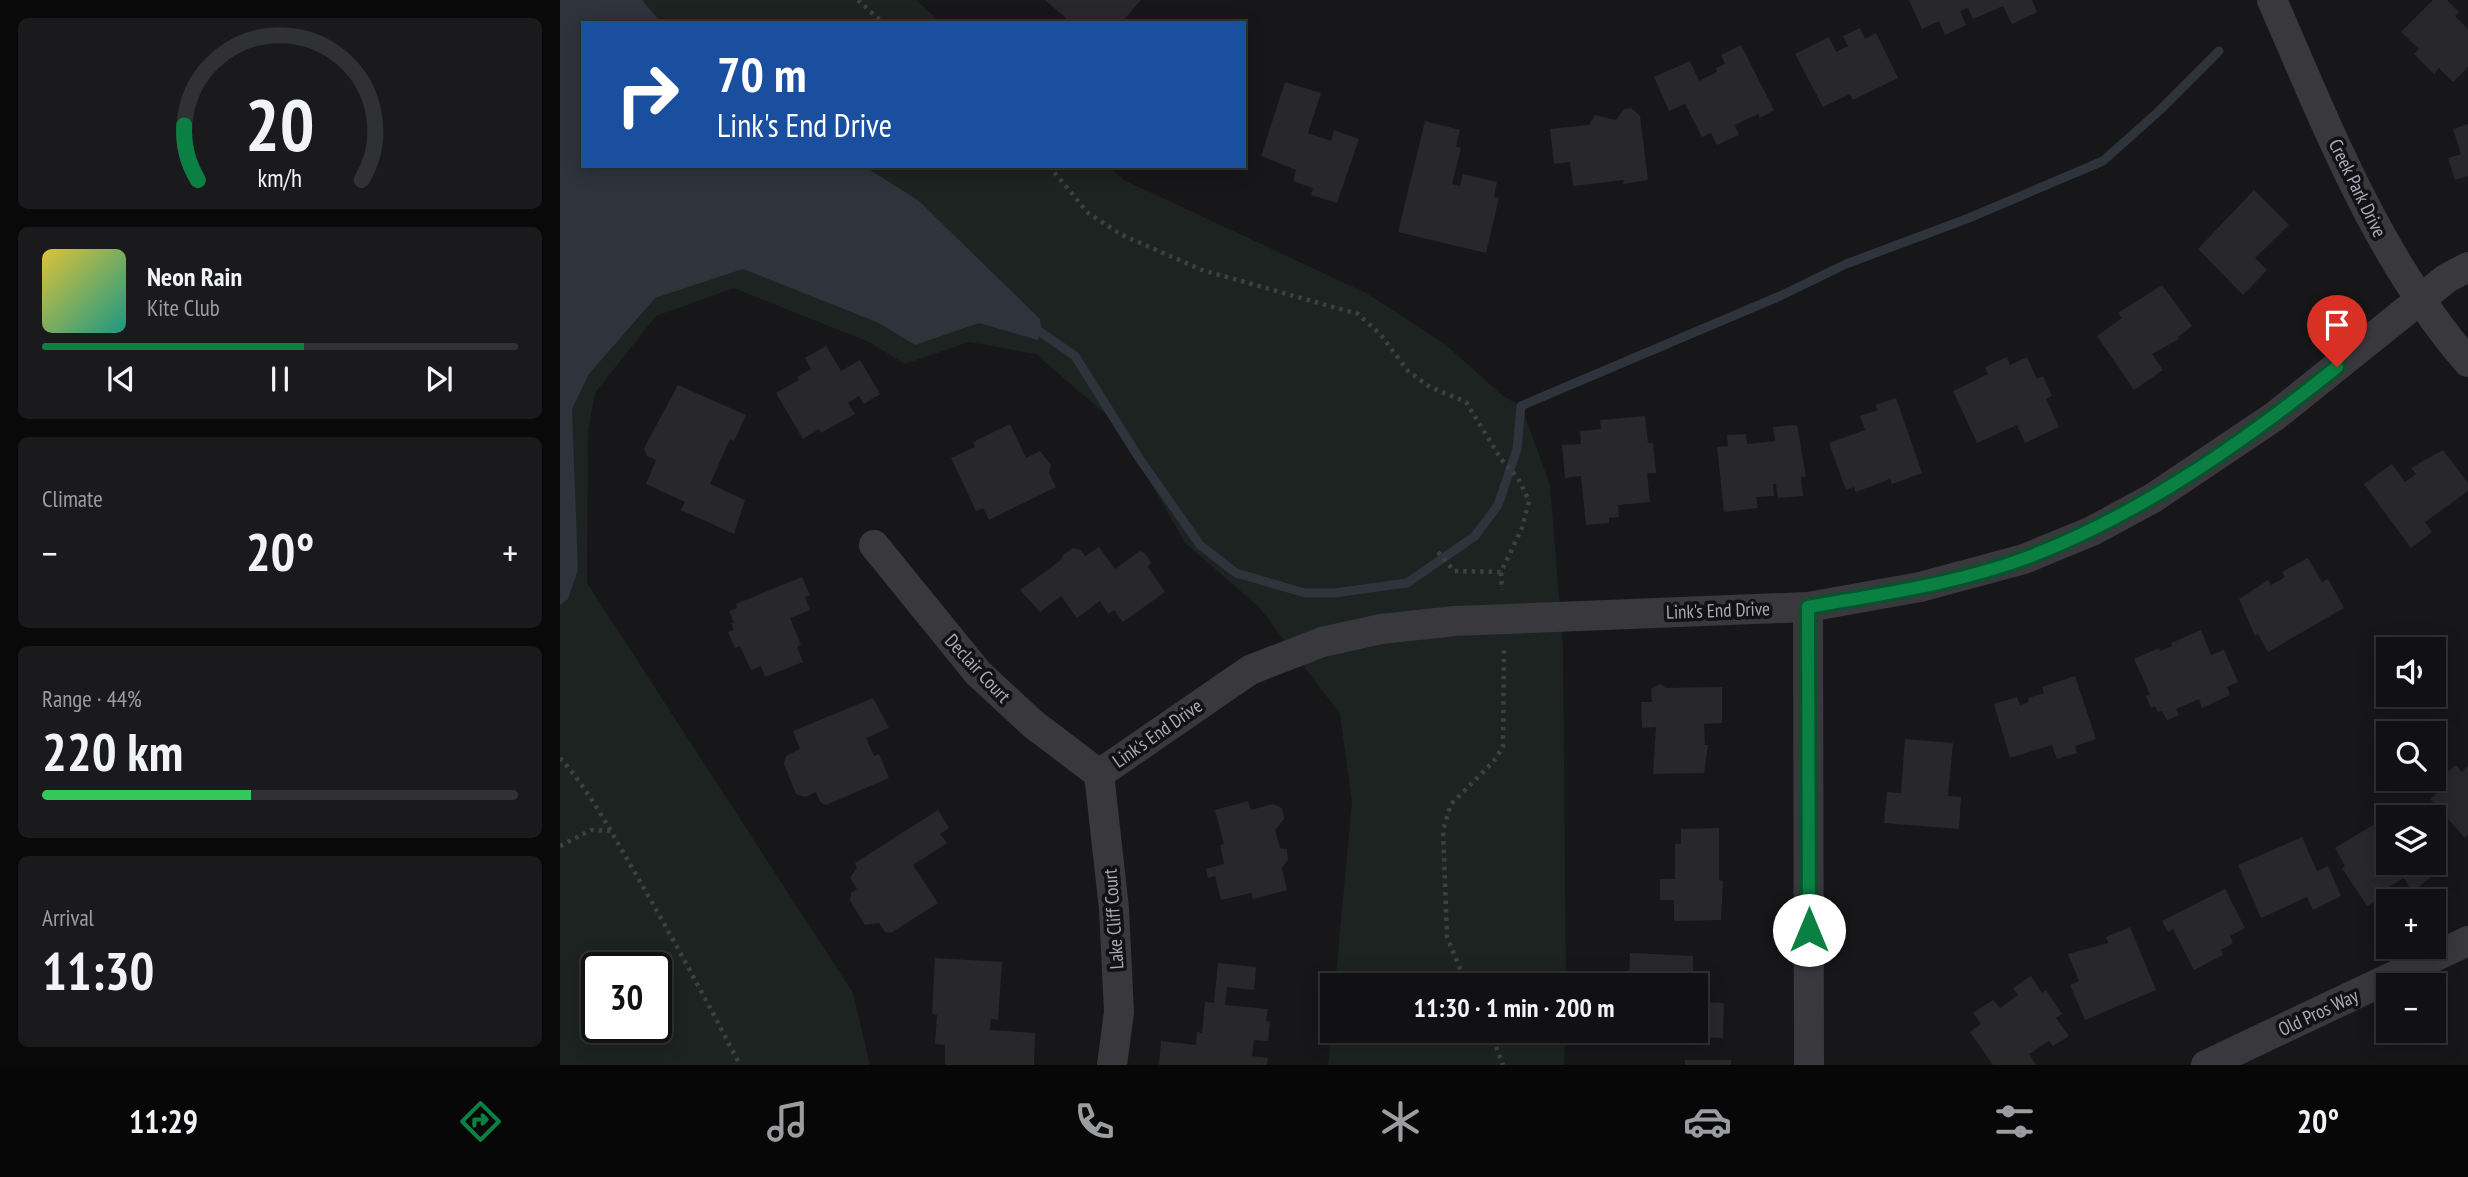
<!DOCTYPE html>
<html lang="en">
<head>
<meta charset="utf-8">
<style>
	:root { --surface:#111113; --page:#1a1a1c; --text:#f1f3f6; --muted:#9c9da0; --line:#303133; --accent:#0b8043 }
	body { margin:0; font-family:"PT Sans Narrow",sans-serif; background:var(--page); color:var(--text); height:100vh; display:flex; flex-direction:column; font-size:26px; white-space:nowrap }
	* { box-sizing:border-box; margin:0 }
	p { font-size:23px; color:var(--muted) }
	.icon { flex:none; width:38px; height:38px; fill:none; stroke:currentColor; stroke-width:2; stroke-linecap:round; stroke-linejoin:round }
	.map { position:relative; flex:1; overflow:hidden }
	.details { display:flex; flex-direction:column; gap:18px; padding:18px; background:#09090a; width:560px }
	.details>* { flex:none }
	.hud { position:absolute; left:21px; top:21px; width:665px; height:147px; border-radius:0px; box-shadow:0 4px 18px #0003,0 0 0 2px var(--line); background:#1a4fa0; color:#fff; overflow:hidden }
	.fabs { position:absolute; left:1816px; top:637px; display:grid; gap:14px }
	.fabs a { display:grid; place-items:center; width:70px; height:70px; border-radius:0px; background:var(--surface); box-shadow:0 4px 18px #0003,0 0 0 2px var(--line); font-size:35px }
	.speed { position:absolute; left:21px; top:952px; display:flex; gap:14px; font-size:35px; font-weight:700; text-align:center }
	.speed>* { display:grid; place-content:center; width:91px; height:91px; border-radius:50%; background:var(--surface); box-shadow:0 4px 18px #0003,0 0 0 2px var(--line); line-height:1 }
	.speed .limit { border:4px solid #111; border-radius:10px; background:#fff; color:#111 }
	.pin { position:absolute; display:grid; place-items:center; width:60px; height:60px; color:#fff; margin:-72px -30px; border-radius:50% 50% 50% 0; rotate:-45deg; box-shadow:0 0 7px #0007 }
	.pin .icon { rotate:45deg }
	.me { position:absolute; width:77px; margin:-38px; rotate:0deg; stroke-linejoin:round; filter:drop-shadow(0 0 5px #0008) }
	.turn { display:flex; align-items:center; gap:24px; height:147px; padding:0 21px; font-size:32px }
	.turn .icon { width:91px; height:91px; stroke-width:2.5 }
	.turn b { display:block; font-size:49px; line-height:60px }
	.big { font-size:52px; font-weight:600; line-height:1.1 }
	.details .tile { flex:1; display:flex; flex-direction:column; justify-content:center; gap:10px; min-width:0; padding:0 24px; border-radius:10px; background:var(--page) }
	.details .dial { align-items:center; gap:0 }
	.dial svg { height:182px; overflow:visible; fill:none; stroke:var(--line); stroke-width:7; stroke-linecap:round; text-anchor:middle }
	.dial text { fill:var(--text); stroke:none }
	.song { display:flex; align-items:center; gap:21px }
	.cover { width:84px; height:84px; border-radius:10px; background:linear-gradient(135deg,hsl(50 70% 55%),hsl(170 70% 35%)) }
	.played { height:7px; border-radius:4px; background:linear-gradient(90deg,var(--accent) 55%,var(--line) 55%) }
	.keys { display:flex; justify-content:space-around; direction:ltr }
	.heat { display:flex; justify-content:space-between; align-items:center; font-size:38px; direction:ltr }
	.charge { height:10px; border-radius:5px; background:linear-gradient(90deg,#34c759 44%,var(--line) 0) }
	.trip { position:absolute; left:760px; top:973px; width:388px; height:70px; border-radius:0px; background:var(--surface); box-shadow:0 4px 18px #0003,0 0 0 2px var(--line); font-weight:600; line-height:70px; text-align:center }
	.tab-bar { display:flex; height:112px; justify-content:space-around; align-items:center; background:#070708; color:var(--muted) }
	.tab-bar .icon { width:49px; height:49px }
	.tab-bar .current { color:var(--accent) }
	.tab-bar b { font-size:32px; color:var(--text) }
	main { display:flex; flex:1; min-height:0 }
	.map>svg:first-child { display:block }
	.green { fill:#1d2320; fill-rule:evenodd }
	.water { fill:#2e333c }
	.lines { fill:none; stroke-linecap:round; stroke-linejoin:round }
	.stream { stroke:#2e333c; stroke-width:9 }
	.building { fill:#28272a }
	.path { stroke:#3e3f44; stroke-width:4.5; stroke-dasharray:3.5 5; stroke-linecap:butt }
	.street { stroke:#39383d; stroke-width:30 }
	.route-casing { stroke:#07532c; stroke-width:18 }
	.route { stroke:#0b8043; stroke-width:12 }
	.labels { text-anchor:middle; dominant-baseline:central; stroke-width:7; stroke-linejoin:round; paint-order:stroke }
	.street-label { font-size:19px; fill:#aaabb8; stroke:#121214 }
</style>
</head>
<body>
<main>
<section class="details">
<div class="tile dial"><svg viewBox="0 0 100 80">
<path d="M14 69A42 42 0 1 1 86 69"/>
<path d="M14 69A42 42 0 0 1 8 45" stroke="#0b8043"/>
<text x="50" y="56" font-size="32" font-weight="700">20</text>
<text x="50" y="72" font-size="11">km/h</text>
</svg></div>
<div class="tile">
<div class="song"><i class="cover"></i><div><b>Neon Rain</b><p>Kite Club</p></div></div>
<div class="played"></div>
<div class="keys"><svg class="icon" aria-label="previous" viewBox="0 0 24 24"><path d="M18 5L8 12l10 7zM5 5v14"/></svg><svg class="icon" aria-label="pause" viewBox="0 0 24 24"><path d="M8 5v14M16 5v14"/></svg><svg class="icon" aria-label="next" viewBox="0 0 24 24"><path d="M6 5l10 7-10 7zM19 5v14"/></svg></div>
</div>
<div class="tile"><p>Climate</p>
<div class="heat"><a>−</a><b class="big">20°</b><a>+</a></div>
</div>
<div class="tile"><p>Range · 44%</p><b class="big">220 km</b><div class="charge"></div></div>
<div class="tile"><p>Arrival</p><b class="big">11:30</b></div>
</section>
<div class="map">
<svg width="1908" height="1065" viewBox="0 0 1908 1065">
	<rect width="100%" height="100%" fill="#171719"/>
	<!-- green -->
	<g class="green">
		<path d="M0,0H356L382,23H23V166H548L564,180L806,293L885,344L943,396L961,406L990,485L998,584L1003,647L1006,985H775L792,802L780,714L699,607L625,543L558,425L476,354L409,342L345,364L309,342L174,288L96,316L35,393L28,431L27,583L293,993L310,1065H0ZM37,968H96V1027H37Z"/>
		<polygon points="772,1027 772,1031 1005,1031 1004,1065 768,1065"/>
	</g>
	<!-- water -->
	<polygon class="water" points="0,0 82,0 101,23 23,23 23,166 304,166 359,201 480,319 482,331 478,340 419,323 355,345 319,323 183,269 95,298 29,374 12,409 18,570 8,599 0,605"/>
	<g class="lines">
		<!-- stream -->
		<polyline class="stream" points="473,327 515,356 579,458 640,545 676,573 745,593 774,593 847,583 915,536 938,505 957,449 961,406 1220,296 1286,264 1409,218 1543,161 1599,111 1659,51"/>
	</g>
	<!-- building -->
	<g class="building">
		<polygon points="485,0 581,0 561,23 506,23 506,18"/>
		<polygon points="1349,0 1472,0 1477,12 1452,24 1443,6 1413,19 1408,8 1400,11 1406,25 1385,35 1379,21 1362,29"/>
		<polygon points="1873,0 1887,0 1899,12 1895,16 1908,29 1908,67 1893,82 1879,68 1874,74 1854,54 1859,49 1841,32"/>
		<polygon points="1300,28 1305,39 1316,33 1338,78 1293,100 1290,94 1263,107 1235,54 1269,37 1276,52 1288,46 1283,36"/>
		<polygon points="1181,45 1214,110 1200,118 1198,114 1175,125 1179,135 1157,145 1151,133 1142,137 1125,104 1109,111 1094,77 1130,61 1139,81 1157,72 1156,68 1165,64 1161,55"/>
		<polygon points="725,82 761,93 748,133 771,141 774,130 799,139 777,203 751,195 753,188 733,181 736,170 701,156"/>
		<polygon points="1071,108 1080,116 1088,180 1063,184 1064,180 1013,186 1010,162 994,164 990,129 1029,125 1035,115 1056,120 1064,109"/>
		<polygon points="865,121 900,130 896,147 901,148 892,184 900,186 903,174 937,182 934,197 939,198 926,253 838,232"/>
		<polygon points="1908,124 1908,176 1895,180 1888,158 1901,154 1893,129"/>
		<polygon points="1694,190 1729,225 1695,258 1707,270 1683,295 1638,249"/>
		<polygon points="1602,285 1632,326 1618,337 1619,339 1592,354 1603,370 1574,390 1537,336 1562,318 1558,313"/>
		<polygon points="266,346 281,371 300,360 320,394 304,404 299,396 288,403 295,414 261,433 259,429 243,439 216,393 239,380 237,377 251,369 245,358"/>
		<polygon points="1447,357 1450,365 1467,357 1477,379 1483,376 1492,396 1486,399 1499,427 1465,443 1457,425 1417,443 1393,391 1428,374 1425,367"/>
		<polygon points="118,385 186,415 174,441 170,439 150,484 185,500 174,534 121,510 125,502 86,484 96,460 87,456 84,448"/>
		<polygon points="1336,398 1362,473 1332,484 1330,479 1296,492 1294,487 1286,490 1269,443 1305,430 1300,416 1318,410 1315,405"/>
		<polygon points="1085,416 1088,443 1093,443 1096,473 1087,473 1090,502 1058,505 1059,517 1049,518 1049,523 1026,525 1021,476 1005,478 1002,445 1021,444 1020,431 1041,429 1040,420"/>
		<polygon points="450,424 466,458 480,451 491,465 489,473 496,487 429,520 423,508 416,511 391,458 415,447 413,442"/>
		<polygon points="1237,425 1246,477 1241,477 1243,496 1218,498 1216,484 1213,484 1214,496 1196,497 1198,508 1164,512 1157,447 1168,446 1167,435 1186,434 1187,444 1215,441 1213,427"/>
		<polygon points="1883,450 1908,483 1908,491 1865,522 1872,532 1851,548 1804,484 1832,464 1845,482 1856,474 1851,468"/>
		<polygon points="539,547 555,569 580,551 584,553 591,562 588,567 605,592 563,622 554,610 548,614 540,601 517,618 501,596 480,612 460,590 501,560 503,555 513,548 521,550 525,556"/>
		<polygon points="1748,558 1762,582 1768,579 1784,608 1708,652 1698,634 1695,636 1679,599 1708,580 1711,585 1725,577 1722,572"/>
		<polygon points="242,577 250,595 245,597 250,610 230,618 241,645 237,647 243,662 205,677 201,666 191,670 180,646 175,648 168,632 174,630 171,623 174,622 169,611 177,608 176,604"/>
		<polygon points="1641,630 1651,655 1664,650 1678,682 1667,687 1670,695 1642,708 1639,699 1616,709 1619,715 1607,720 1602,711 1598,712 1595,706 1591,708 1586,696 1590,694 1574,659 1599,648 1600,651 1612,646 1611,643"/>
		<polygon points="1515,676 1536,739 1515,746 1517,753 1497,759 1492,745 1450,758 1434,704 1457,697 1460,705 1469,702 1468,698 1484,693 1482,687"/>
		<polygon points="1100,684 1106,688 1162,687 1162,723 1144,724 1145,745 1148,745 1144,773 1093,774 1096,727 1082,728 1081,702 1092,702 1091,689"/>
		<polygon points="313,698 329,728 306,738 314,756 319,754 329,778 266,805 260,802 256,792 245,797 236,794 224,764 226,756 240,749 233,731"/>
		<polygon points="1345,739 1393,743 1388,796 1401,797 1399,829 1324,823 1327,792 1341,793"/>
		<polygon points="1896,765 1902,772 1908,766 1908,835 1905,838 1870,799 1884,788 1877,780"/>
		<polygon points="688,801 691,810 713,804 722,808 724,819 715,830 720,848 727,849 728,860 722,868 727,890 693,899 691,893 661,900 655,876 648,878 646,869 664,864 660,845 664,844 655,810"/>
		<polygon points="1843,807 1849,817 1829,817 1829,863 1876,863 1880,870 1852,892 1844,878 1827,888 1829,893 1807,906 1782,868 1785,866 1775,848"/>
		<polygon points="378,810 389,828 380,834 387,843 353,865 378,903 331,933 325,932 319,923 305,925 290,901 291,893 297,889 290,878 297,868 295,863"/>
		<polygon points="1159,828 1159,880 1163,881 1161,920 1114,921 1114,900 1100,900 1100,879 1115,879 1115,844 1121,844 1121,829"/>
		<polygon points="1742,837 1757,871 1768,866 1781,896 1753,910 1747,897 1701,918 1678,865"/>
		<polygon points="1665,889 1685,928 1670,936 1673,943 1661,950 1663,955 1634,970 1613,929 1608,932 1602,921"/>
		<polygon points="1570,927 1596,990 1525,1020 1510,985 1519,981 1508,954 1548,943 1546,937"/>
		<polygon points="1070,953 1133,956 1133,981 1127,980 1127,985 1076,985 1076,978 1069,977"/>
		<polygon points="375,958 442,962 438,1020 431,1019 430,1030 475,1033 474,1065 385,1065 385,1045 375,1044 377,1015 372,1014"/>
		<polygon points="658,963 696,967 694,990 667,987 665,1005 708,1009 706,1021 710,1022 708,1041 694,1040 692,1056 708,1058 707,1065 599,1065 601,1041 636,1045 637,1032 642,1033 645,1002 654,1003"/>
		<polygon points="1471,976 1482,993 1486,990 1502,1014 1496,1018 1509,1036 1493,1046 1489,1041 1469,1054 1476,1065 1433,1065 1410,1032 1421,1024 1413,1013 1433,1000 1440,1008 1458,995 1453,988"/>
		<polygon points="1136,1002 1164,1003 1163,1038 1081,1035 1081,1031 1136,1031"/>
		<rect x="1125" y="1060" width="46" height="5"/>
	</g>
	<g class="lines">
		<!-- path -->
		<g class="path">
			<polyline points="298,0 323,23"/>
			<polyline points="489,166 528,213 562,235 642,270 798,314 821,335 848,371 870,387 906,402 941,459 958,478 969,501 962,528 941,572 942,590"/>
			<polyline points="878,552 894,571 941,572"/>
			<path d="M0,758C30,791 51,832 74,871C111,935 146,999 180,1065"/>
			<polyline points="0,846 31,830 50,831"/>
			<polyline points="907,985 887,937 883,830 891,804 933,762 943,747 944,648"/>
			<polyline points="930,1031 943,1065"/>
		</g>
		<!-- street -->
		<g class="street">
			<path d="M1712,0C1767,126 1817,257 1908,362"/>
			<polyline points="314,545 418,673 473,724 539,774"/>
			<polyline points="1248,607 1249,1065"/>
			<polyline points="539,774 690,670 762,642 821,629 895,621 1248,607 1360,587 1464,559 1532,531 1593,498 1715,416 1887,278 1908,267"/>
			<polyline points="539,774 554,909 559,1012 552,1065"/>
			<polyline points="1646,1065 1908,941"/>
		</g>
	</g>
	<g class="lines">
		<defs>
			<path id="route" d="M1249,930L1248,607C1320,594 1396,584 1466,558C1580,515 1682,443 1777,367"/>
		</defs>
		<!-- route casing -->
		<use href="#route" class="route-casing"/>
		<!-- route -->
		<use href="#route" class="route"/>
	</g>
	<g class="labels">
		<!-- street labels -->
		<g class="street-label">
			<text transform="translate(1798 188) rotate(64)">Creek Park Drive</text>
			<text transform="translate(1158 610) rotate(-2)">Link's End Drive</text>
			<text transform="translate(418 668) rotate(47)">Declair Court</text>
			<text transform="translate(597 733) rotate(-35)">Link's End Drive</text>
			<text transform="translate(553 919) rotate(-94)">Lake Cliff Court</text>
			<text transform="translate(1758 1012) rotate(-25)">Old Pros Way</text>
		</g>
	</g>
</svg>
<div class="fabs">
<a><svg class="icon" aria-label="sound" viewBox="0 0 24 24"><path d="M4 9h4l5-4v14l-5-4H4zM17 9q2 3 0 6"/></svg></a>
<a><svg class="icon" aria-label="search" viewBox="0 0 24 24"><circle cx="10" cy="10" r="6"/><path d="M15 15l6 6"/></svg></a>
<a><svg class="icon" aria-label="layers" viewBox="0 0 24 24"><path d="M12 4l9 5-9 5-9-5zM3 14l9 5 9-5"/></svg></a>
<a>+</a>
<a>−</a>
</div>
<div class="speed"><div class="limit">30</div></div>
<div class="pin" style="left:1777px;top:367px;background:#d93025"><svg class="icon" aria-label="arrive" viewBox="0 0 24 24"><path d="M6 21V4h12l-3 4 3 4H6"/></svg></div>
<svg class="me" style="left:1249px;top:930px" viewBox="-20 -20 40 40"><circle r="19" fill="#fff"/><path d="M0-13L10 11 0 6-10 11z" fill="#0b8043"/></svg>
<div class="trip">11:30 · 1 min · 200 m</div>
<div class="hud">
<div class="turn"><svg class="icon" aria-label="right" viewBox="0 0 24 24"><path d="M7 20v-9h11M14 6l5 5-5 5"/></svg><div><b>70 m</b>Link's End Drive</div></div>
</div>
</div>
</main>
<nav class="tab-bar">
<b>11:29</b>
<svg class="icon current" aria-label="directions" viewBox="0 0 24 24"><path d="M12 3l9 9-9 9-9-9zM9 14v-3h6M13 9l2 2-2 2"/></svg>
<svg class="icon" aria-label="music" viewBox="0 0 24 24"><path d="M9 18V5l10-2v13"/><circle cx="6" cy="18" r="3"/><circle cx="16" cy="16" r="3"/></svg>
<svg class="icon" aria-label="phone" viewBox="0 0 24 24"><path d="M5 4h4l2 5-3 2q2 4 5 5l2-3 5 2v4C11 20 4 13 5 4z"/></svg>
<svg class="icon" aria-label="climate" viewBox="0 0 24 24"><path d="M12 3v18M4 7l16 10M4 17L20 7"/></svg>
<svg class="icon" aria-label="car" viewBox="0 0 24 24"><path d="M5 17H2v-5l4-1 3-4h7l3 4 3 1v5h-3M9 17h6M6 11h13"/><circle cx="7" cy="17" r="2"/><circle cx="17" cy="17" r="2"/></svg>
<svg class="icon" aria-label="filters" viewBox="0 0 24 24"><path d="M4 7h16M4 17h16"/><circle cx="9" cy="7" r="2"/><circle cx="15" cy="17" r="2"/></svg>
<b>20°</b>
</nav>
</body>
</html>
